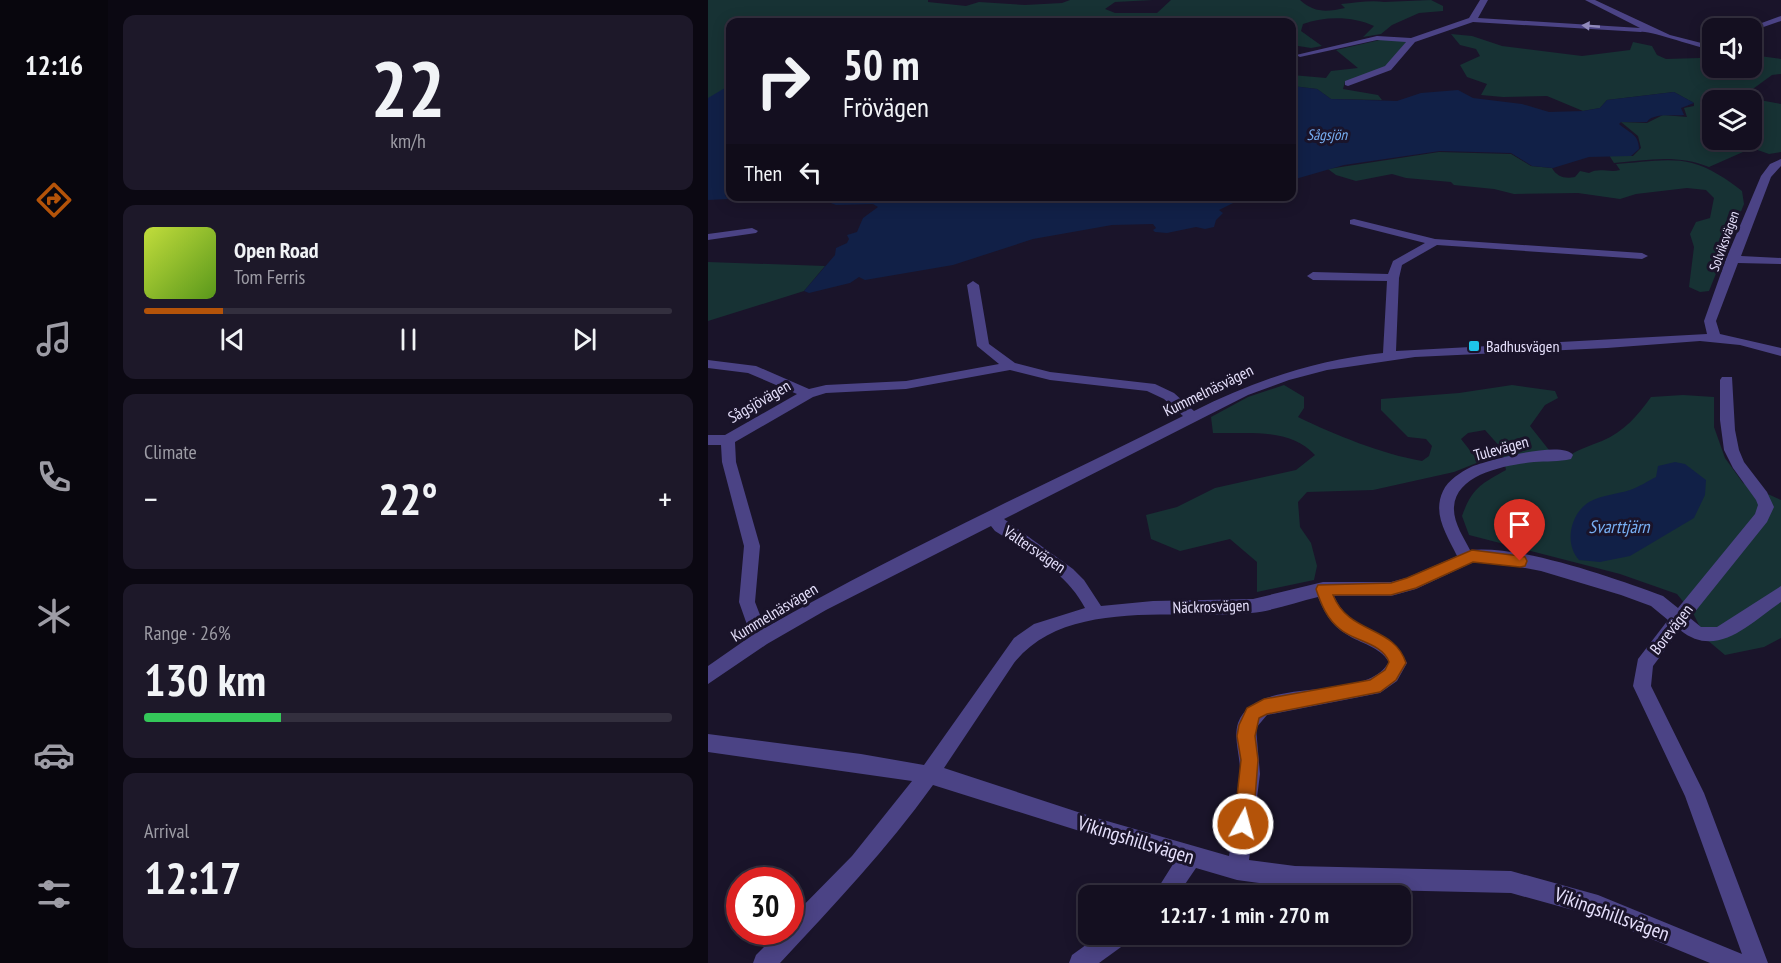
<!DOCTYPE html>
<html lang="en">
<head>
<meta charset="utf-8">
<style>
	:root { --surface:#140f20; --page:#1d1829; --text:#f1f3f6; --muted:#9d9ca5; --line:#332f3e; --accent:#b45309 }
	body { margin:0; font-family:"PT Sans Narrow",sans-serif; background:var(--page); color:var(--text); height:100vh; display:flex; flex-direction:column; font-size:22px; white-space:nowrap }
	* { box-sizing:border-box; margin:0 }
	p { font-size:20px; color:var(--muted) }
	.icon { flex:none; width:33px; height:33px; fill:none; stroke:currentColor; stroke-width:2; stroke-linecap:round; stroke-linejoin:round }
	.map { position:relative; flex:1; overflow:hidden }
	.drawer { display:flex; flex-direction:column; gap:15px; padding:15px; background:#0b0812; width:600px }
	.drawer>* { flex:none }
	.banner { position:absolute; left:18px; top:18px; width:570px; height:183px; border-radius:12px; box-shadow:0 3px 15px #0003,0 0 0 2px var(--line); background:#140f20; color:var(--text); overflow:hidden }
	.fabs { position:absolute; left:994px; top:18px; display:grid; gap:12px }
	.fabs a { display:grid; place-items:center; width:60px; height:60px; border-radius:12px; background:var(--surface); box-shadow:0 3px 15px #0003,0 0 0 2px var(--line); font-size:30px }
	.speed { position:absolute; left:18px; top:867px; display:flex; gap:12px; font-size:30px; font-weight:700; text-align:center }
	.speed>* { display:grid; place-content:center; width:78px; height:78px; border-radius:50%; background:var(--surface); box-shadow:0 3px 15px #0003,0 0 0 2px var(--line); line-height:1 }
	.speed .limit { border:9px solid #d22; background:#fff; color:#111 }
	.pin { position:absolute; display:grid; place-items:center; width:51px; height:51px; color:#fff; margin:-62px -26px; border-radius:50% 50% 50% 0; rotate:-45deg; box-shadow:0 0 6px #0007 }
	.pin .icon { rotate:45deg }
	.me { position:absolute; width:66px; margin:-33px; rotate:7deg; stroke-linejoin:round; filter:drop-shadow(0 0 4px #0008) }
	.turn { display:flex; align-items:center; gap:21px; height:126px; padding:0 18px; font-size:27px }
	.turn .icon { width:78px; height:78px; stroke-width:2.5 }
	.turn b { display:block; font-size:42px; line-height:51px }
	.then { display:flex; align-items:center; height:57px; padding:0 18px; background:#0003; gap:12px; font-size:22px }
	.big { font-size:45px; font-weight:700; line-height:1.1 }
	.drawer .card { flex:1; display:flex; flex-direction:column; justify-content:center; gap:9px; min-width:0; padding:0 21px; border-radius:12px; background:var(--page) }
	.drawer .dial { align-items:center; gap:0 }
	.dial b { font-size:78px; line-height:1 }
	.song { display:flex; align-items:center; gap:18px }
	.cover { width:72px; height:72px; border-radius:9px; background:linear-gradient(135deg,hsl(70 70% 55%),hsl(90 70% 35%)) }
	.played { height:6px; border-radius:3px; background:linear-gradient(90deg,var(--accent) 15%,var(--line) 15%) }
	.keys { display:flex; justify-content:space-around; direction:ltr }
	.heat { display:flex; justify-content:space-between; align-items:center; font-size:33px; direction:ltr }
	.charge { height:9px; border-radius:4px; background:linear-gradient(90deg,#34c759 26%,var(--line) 0) }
	.trip { position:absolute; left:370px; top:885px; width:333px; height:60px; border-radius:12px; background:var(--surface); box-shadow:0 3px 15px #0003,0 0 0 2px var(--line); font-weight:700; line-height:60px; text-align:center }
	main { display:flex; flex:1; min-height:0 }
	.menu { display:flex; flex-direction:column; width:108px; justify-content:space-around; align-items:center; background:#08060d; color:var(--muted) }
	.menu .icon { width:42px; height:42px }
	.menu .current { color:var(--accent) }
	.menu b { font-size:27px; color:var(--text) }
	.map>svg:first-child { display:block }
	.green { fill:#173234; fill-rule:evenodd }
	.water { fill:#112047 }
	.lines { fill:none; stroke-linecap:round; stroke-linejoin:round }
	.minor { fill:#4b4385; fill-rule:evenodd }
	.oneway { fill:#918abb }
	.route { fill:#b45309; stroke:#753606; stroke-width:1.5 }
	.poi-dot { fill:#1ec5ea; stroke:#1a142a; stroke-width:2 }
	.labels { text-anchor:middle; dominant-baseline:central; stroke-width:6; stroke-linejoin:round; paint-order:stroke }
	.far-street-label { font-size:14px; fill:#e6e0fc; stroke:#1a142a }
	.far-water-label { font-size:15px; font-style:italic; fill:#78aff3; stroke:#1a142a }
	.poi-label { font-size:16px; fill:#e6e0fc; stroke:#1a142a; text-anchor:start }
	.street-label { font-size:16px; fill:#e6e0fc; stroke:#1a142a }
	.water-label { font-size:18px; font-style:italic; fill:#78aff3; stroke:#1a142a }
	.near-street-label { font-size:20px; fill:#e6e0fc; stroke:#1a142a }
</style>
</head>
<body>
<main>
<nav class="menu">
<b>12:16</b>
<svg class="icon current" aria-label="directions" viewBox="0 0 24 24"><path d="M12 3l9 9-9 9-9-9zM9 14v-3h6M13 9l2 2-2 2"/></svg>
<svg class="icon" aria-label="music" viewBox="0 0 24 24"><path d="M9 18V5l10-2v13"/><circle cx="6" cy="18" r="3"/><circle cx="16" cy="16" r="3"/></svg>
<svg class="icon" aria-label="phone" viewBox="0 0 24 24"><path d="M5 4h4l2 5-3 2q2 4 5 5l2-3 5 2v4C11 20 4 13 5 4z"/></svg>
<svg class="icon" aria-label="climate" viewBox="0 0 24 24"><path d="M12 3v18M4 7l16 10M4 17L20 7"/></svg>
<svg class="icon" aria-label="car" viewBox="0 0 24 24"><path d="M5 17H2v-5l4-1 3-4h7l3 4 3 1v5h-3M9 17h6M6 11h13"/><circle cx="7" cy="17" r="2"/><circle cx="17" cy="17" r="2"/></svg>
<svg class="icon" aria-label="filters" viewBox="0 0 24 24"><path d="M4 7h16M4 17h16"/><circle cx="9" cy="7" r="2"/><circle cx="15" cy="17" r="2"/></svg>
</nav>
<section class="drawer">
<div class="card dial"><b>22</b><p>km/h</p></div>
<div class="card">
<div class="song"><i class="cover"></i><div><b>Open Road</b><p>Tom Ferris</p></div></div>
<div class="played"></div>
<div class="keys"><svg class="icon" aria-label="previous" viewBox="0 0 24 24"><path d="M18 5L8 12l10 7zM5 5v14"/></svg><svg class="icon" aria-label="pause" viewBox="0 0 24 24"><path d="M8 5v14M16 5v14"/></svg><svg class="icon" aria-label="next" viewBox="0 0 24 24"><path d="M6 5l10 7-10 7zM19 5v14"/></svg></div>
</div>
<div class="card"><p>Climate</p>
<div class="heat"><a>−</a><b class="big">22°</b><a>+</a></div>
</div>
<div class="card"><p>Range · 26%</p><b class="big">130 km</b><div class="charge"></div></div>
<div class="card"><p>Arrival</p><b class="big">12:17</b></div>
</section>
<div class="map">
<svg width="1073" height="963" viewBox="0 0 1073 963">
	<rect width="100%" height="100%" fill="#1a142a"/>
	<!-- green -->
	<g class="green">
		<path d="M0,0H220V2L258,6L271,2L317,5L354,3L362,0H445L407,2L397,9L407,13H449L463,0H592C606,13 619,12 637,8L633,4C647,3 662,0 676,2L723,0L735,6V11L711,13L684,25L673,34L655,37L666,26C645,16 617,16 595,24L593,31L614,46L603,48L584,45V22H283C249,17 214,27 179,20L177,22H22V140L0,144Z"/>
		<path d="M743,34L764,36L794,46L874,56L922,50L925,42L944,46L949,55L958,59L992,58L1005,52V68H1044V55L1073,59V74L1064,75L1042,91L1046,99L1073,104V152L1061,154L1044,148L1001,167C970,154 939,160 906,163L901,155L925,156L933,148L930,136L913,122L939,123L955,115L979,117L976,108L986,106V103L966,92L899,100L892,108L875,111L839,96L795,97L773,95L779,84L759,77L752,65L772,56L768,49L752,45ZM1005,100H1044V140H1005Z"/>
		<polygon points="676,39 699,41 679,66 637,82 635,89 670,95 674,100 623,99 609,89 584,86 584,75 618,78 623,71 650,68 628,50"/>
		<path d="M731,152L803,154L823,166L844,168C849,177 857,179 867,177L872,171L881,173C891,167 901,173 912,170L908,164C932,163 961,157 984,163C1001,167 1020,180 1034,191L1036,204L1001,291L992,292L981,287L986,247L982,234L988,222L1002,218L1006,198L998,190L979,188L928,194L912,199L870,193L806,194L786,189L746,185L743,182L698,178L684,174L648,181L628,175L620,169Z"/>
		<polygon points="0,262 117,266 96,291 0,321"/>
		<path d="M576,385L596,397V408L590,417C627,435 674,454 714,461L721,456L724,446L718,439L700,437L673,410V399L751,393L804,385L847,391L850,398L837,405L822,426L841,450L859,457C871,449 881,446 894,441C916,432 930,415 943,397L975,395L1006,397V427L1017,458L1035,483L1073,500V638L1056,647L1017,655L998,639L986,615L969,594L912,574L761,535L754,516C764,488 773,484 798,470L794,449L777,430L760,433L753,439L771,462L746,472L665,490L599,492L590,502L592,527L603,543L609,566L606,580L549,592V562L522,539L472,551L443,539L438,515L469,507L507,488L588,470L607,455C582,427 539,434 505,433L503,417L540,397Z"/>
	</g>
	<!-- water -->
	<g class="water">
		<polygon points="22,85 22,193 17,195 20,199 0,200 0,98"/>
		<path d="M584,86L609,89L623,99L689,101L713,93L750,90L765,98L814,104L841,112L875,111L892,108L899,100L966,92L986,103L973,108L976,115C964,116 944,113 939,122H913L911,124C921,133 931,134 931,149L923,156L881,157L845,168L824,166L803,153L732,151L636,165L584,180Z"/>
		<polygon points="107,197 553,197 533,199 511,210 515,213 508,220 506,227 497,229 488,227 459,233 447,232 445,230 448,228 445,224 404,225 325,239 245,265 157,280 151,277 142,283 101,293 96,291 127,255 128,248 139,243 141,239 139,235 149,232 155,218 170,207 165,204 128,205"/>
		<path d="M967,462L977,464L998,480L997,495L986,518L922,556L892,562L871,560C856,544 862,514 881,502C893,495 910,494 922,490C931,487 940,481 948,477L950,466Z"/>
	</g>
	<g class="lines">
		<!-- minor -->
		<g class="minor">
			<path d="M772,0H780L770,18L932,28L877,0H887L962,35L1005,46V50C989,48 941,30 933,32L765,22L707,42L683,70L640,86L637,85V81L677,66L698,42L669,40L592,57L588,55L669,36L703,38L761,18Z"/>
			<polygon points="1073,16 1073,21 1044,31 1044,28 1040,28"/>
			<path d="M1073,159V166L1063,177L1033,256L1073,258V264L1030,263L1008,321L1012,334L1073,348V356L1032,345L992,341L899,348L707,357L619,370L581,380L540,395L296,519L365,569L376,580L393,606L445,601L545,599L615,582H683L698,578L749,556C739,535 724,514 735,491C740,480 753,472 763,467C779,460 855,440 865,455L863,459C851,462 838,461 826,462C800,465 748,473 746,507C745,522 756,538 762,550C814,545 905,578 955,596L970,608L1047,514L1050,505L1048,500L1025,468L1016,450L1012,420V380L1014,377H1024L1027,430L1031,450L1036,462L1059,492L1066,507L1059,522L982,618L993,627H1009L1073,586V602C1042,623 1009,660 972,630L945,666L943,686L996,793L1060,963H1002L890,917L803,893L587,888L529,880L488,868L469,896H445L467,861L225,785C179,849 126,905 72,963H45L48,955L71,932H82V919L144,856L204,781L0,752V734L153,754L216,765L306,638L326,624L377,608C358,572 320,552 287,531L283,526L118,610L59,644L0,684V666L43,636L31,602L36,546L14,462L13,445H0V435H17L89,394L40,373L0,368V360L48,366L101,389L118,385L198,381L291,364L269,346L259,285L265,281L271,285L281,344L307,363L342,372L447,384L466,393L486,411C546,381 607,360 675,353L679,281L605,280L599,276L605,272L680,274L685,261L717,243L642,224V220L646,219L727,239L934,253L940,256L934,259L729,245L694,265L691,278L688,351L999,334L996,321L1018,259L1053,176L1062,164ZM302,370L342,380L439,391L456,399L475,416C335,486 194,550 57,628L47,602L52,546L28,462L27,442L105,397L118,393L198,389ZM766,562L790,563L833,571L913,595L943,606L960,620L930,659L925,686L977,796L1034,954L890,895L803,871L587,866L541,860L552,774L548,728L559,715L672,693L689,681L699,663C680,623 644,636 626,596H683L708,589ZM610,597C616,612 624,626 638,634C653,644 671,646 681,662C655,706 549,672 530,723C525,739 533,758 532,774C531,801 525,829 521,856L385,817L236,768L306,663C358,597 468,620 543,613C565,611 588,602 610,597Z"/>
			<polygon points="44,228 50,231 48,233 0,240 0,234"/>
			<polygon points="393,934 423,934 420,942 391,963 361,963 364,955"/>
		</g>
	</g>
	<!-- one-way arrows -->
	<defs><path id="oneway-solid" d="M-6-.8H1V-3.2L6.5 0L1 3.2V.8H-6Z" transform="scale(1.5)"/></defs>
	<use class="oneway" href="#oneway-solid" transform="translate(883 26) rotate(-175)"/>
	<!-- route -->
	<path class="route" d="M764,550L812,556L817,557L819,561L817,566L812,567L765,562L708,588L683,595H625C641,635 686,625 698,663L688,680L672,692L559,714L551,718L547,736L550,760L545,824L542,831L535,833L529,831L526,824L533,760L529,736L531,725L539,708L556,699L662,680L677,670L681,662C675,643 645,641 632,629C619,619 613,604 608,589L610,585L683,583L699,578Z"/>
	<!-- markers -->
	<rect class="poi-dot" x="760" y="340" width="12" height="12" rx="3"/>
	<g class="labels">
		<!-- far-street labels -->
		<g class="far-street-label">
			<text transform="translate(1016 241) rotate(-70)">Solviksvägen</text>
		</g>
		<!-- far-water labels -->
		<g class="far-water-label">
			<text x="619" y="134">Sågsjön</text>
		</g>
		<!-- poi labels -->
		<g class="poi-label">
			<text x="778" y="346">Badhusvägen</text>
		</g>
		<!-- street labels -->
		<g class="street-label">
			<text transform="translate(500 390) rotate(-26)">Kummelnäsvägen</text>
			<text transform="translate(51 401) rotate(-30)">Sågsjövägen</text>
			<text transform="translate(793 448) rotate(-15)">Tulevägen</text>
			<text transform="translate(327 549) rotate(34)">Valtersvägen</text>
			<text transform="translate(503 606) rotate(-2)">Näckrosvägen</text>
			<text transform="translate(66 612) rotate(-31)">Kummelnäsvägen</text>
			<text transform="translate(963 629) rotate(-52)">Borevägen</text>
		</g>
		<!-- water labels -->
		<g class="water-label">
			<text x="911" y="526">Svarttjärn</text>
		</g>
		<!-- near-street labels -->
		<g class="near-street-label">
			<text transform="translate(428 840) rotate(17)">Vikingshillsvägen</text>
			<text transform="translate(904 914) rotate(20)">Vikingshillsvägen</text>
		</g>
	</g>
</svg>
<div class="fabs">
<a><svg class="icon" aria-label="sound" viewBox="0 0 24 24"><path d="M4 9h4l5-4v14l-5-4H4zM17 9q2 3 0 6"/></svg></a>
<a><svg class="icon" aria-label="layers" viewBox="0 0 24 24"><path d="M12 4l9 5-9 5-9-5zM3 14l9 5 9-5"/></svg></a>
</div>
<div class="speed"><div class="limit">30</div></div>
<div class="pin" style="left:812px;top:561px;background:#d93025"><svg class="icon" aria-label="arrive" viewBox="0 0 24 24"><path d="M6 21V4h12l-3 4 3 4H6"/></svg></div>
<svg class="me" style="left:535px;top:824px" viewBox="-20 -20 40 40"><circle r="17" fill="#b45309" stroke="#fff" stroke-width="3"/><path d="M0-11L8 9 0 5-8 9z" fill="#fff"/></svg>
<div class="trip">12:17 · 1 min · 270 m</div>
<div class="banner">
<div class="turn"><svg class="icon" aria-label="right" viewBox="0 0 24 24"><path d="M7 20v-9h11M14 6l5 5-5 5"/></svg><div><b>50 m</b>Frövägen</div></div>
<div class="then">Then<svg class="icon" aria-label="left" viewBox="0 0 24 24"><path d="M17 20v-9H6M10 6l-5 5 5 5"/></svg></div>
</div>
</div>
</main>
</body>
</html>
